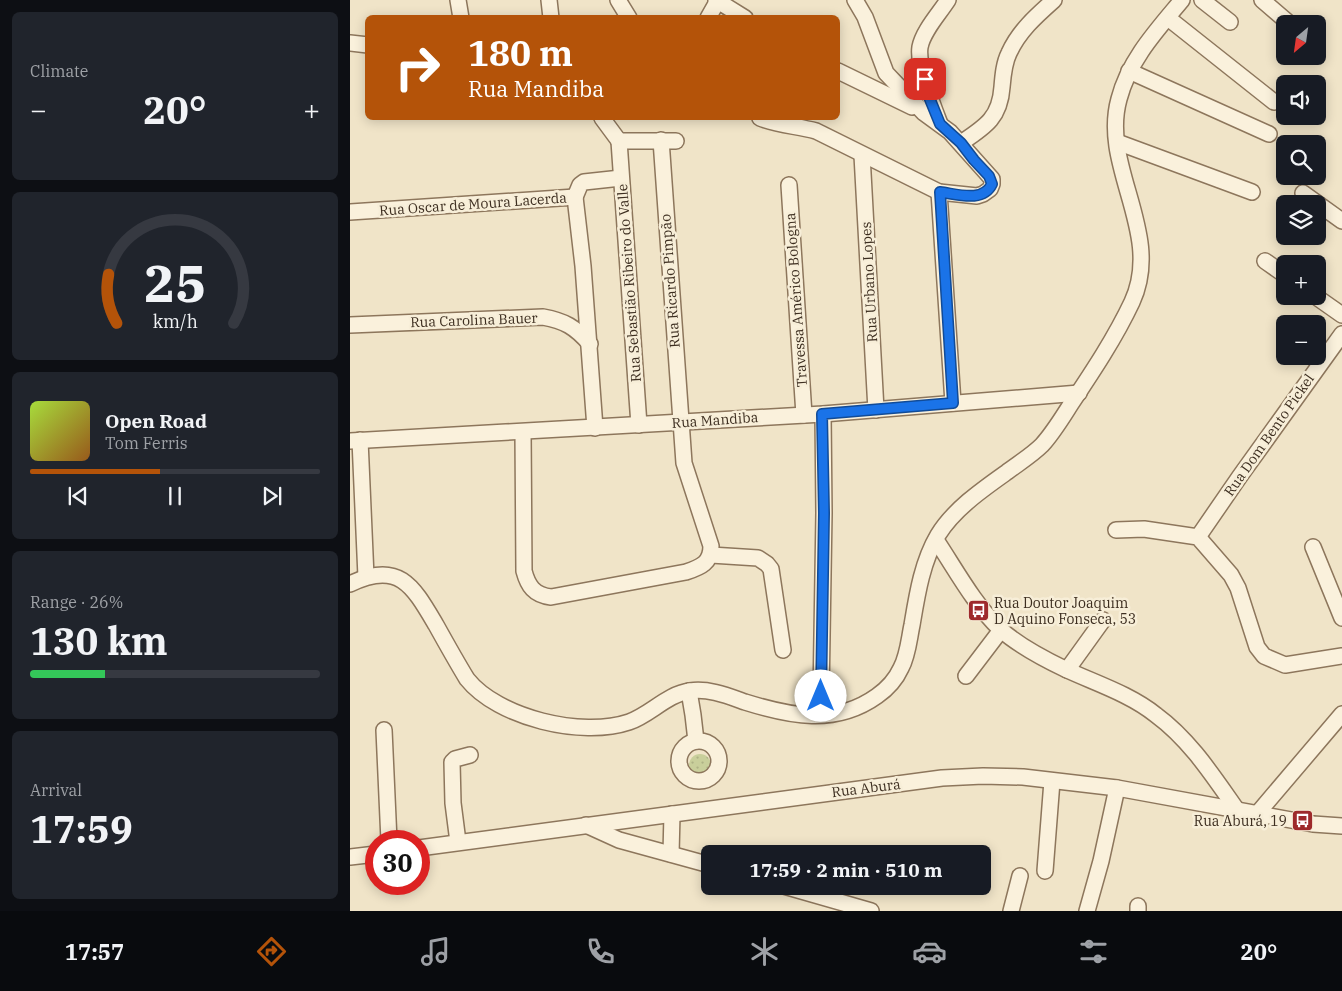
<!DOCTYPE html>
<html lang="en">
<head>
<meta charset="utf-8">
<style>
	:root { --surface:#171b24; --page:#20242c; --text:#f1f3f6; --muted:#9ea1a6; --line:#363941; --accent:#b45309 }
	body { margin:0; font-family:"IBM Plex Serif",serif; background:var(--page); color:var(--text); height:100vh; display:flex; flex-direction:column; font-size:19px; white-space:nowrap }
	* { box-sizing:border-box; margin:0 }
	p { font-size:16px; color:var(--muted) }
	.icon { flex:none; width:28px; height:28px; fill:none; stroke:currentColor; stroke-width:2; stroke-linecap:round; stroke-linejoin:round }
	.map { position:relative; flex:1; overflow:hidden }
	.drawer { display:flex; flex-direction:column; gap:12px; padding:12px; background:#0d0f14; width:350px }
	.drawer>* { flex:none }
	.guide { position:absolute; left:15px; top:15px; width:475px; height:105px; border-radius:8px; box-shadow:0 2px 12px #0003; background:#b45309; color:#fff; overflow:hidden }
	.needle { width:32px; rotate:209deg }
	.tools { position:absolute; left:926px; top:15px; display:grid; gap:10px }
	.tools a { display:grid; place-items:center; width:50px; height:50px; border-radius:8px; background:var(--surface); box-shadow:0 2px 12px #0003; font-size:25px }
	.speed { position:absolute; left:15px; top:830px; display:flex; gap:10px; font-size:25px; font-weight:700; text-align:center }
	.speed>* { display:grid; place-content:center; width:65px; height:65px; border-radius:50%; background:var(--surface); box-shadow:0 2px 12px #0003; line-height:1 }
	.speed .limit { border:8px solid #d22; background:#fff; color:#111 }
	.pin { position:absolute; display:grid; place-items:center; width:42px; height:42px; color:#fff; margin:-21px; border-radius:10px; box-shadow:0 2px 8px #0006 }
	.me { position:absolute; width:55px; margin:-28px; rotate:0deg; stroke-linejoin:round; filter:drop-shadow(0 0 4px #0008) }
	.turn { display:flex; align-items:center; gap:18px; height:105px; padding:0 20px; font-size:22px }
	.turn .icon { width:65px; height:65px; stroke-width:2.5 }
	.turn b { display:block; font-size:35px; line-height:42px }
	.big { font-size:38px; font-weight:800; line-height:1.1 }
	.drawer .widget { flex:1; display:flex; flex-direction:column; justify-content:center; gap:8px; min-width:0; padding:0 18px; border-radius:8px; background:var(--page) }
	.drawer .dial { align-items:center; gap:0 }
	.dial svg { height:130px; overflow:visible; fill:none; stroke:var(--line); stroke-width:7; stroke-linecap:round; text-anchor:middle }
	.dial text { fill:var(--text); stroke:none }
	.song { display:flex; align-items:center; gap:15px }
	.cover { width:60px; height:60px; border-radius:8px; background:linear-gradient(135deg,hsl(80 70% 55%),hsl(30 70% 35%)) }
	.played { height:5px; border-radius:2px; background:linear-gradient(90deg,var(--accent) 45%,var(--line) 45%) }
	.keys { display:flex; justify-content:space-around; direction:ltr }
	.heat { display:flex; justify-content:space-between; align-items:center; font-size:28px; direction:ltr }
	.charge { height:8px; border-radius:4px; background:linear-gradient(90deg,#34c759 26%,var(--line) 0) }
	.trip { position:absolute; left:351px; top:845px; width:290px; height:50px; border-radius:8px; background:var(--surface); box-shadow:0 2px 12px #0003; font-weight:800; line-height:50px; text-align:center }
	.tabs { display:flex; height:80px; justify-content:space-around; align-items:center; background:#090b0e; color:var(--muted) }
	.tabs .icon { width:35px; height:35px }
	.tabs .current { color:var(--accent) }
	.tabs b { font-size:22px; color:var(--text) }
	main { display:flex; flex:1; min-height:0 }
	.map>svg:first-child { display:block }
	.green { fill:url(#green-dots) }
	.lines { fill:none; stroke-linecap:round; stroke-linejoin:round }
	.minor-casing { stroke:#8d765c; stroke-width:18 }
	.minor { stroke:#faf1dc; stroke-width:15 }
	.route-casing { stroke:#114b97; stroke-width:12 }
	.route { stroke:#1a73e8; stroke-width:9 }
	.labels { text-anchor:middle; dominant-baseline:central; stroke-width:5; stroke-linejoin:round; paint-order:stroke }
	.street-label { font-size:14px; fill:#3d2e20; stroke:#f7eed8 }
	.poi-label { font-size:14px; fill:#3d2e20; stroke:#f7eed8; text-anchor:start }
</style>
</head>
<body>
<main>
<section class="drawer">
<div class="widget"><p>Climate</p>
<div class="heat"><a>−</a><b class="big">20°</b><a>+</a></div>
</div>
<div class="widget dial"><svg viewBox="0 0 100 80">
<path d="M14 69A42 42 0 1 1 86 69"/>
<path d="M14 69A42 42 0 0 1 9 39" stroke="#b45309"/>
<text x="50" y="56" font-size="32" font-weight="700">25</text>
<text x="50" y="72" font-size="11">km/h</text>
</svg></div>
<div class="widget">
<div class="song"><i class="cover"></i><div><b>Open Road</b><p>Tom Ferris</p></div></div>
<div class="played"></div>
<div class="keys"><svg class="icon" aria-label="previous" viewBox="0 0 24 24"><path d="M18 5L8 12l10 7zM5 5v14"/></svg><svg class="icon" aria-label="pause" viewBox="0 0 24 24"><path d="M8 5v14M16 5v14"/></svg><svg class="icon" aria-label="next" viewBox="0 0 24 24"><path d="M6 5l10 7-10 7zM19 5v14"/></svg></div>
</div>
<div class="widget"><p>Range · 26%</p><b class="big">130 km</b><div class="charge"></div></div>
<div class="widget"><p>Arrival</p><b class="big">17:59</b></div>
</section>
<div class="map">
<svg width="992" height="911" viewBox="0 0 992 911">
	<defs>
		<pattern id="green-dots" width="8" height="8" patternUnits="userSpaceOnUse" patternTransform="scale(1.25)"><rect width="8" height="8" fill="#c9cf9b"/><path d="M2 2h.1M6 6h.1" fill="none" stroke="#aeb285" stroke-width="1.8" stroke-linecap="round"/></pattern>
	</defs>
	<rect width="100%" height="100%" fill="#f0e4c8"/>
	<!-- green -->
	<circle class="green" cx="350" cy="765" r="11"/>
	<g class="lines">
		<defs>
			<g id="minor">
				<polyline points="108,0 111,18"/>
				<polyline points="199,0 201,18"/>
				<polyline points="268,0 279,18"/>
				<polyline points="366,0 395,18"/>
				<polyline points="852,0 880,22"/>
				<polyline points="912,0 940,24"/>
				<polyline points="358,18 367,2"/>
				<polyline points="818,18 924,102"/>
				<polyline points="0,43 18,45"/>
				<polyline points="488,71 562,107"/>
				<polyline points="779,71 919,134"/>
				<polyline points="252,118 269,141"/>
				<path d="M410,118C427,125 448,126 466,131L589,192L627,196L633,194L640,189L642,184V179L600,132L574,113L536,73L515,17L505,0"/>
				<path d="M590,124C583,106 567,66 570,47C573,31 589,14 598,0"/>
				<polyline points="269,141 289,425"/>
				<polyline points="269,141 326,141"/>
				<polyline points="767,142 902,192"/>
				<path d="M611,143C635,127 650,118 652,87C653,75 654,63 659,53C669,31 686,16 704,0"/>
				<polyline points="512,155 526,410"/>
				<polyline points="439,185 454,415"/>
				<polyline points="589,192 603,403"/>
				<polyline points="953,193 992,221"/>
				<polyline points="225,197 230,185 234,182 271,178"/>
				<polyline points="0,212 225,197 233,266 245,428"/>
				<polyline points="915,261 935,275"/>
				<polyline points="965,296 992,315"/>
				<path d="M0,325L193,317C215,321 225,327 240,344"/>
				<path d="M173,432L174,571C178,586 184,595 201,597L336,572C351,567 361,563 361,546L334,463L311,140"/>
				<polyline points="10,440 16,577"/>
				<polyline points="0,441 473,414 729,393"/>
				<polyline points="766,530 794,529 848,537 881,575 888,588 907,647 914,656 935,665 992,656"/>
				<polyline points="848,537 890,476 992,334"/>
				<path d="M586,540C606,570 624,604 650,629C669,646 692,658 715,669C745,683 780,694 806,715C840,740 863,776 887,810"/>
				<polyline points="963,547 992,618"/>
				<polyline points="361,555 408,558 417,564 421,569 433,650"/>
				<path d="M0,584C49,560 63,586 86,625C96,643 106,661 117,679C148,718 232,738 279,722C300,715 317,694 340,691C358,688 378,696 395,702C440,716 485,726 527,696C537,689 546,679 551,668C558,655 559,639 562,625C567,595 572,562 588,535C604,509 633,489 657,472C669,463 682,455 692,445C703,433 712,418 721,404C743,371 765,338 782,302C814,233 750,167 769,99C779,60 807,30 832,0"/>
				<polyline points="717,670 753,620"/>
				<polyline points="616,676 651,630"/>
				<polyline points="339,691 343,715 346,741"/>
				<polyline points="471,696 474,513 473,414"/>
				<polyline points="34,730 39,841"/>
				<circle cx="349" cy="761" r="20"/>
				<polyline points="907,814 992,714"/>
				<polyline points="236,825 269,840 360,865"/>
				<polyline points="108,842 103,803 102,762 105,759 120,755"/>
				<polyline points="69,848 592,778 633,776 673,777 767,788 963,824 992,826"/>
				<polyline points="321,854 322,814"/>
				<polyline points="0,857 26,854"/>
				<polyline points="695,871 702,781"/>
				<polyline points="434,886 521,911"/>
				<polyline points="661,911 670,876"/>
				<polyline points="737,911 751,861 767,788"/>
				<polyline points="788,911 788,906"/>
			</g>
		</defs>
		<!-- minor casing -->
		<use href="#minor" class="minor-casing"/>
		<!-- minor -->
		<use href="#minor" class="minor"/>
	</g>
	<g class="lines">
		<defs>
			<path id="route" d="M471,696L474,513L472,414L603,403L590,192C607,194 633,203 642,184L639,176L624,160L611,143L590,124L579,97L575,79"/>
		</defs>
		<!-- route casing -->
		<use href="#route" class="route-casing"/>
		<!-- route -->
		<use href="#route" class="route"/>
	</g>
	<!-- icons -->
	<defs>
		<symbol id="bus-square" viewBox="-11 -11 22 22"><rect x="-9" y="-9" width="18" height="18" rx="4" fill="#9e2a2b" stroke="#f7eed8"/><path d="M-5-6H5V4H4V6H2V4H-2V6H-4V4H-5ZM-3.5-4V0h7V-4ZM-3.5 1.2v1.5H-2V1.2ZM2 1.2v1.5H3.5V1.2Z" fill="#fff"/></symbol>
	</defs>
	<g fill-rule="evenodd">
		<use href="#bus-square" x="616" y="598" width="25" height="25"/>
		<use href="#bus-square" x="940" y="808" width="25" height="25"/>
	</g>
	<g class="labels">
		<!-- street labels -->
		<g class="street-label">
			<text transform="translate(123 204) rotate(-4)">Rua Oscar de Moura Lacerda</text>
			<text transform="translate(320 281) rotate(-94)">Rua Ricardo Pimpão</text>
			<text transform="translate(519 282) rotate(-93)">Rua Urbano Lopes</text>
			<text transform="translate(279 283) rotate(-94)">Rua Sebastião Ribeiro do Valle</text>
			<text transform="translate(446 300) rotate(-94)">Travessa Américo Bologna</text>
			<text transform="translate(124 320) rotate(-2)">Rua Carolina Bauer</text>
			<text transform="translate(365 420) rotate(-4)">Rua Mandiba</text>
			<text transform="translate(919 435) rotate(-55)">Rua Dom Bento Pickel</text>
			<text transform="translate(516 788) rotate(-7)">Rua Aburá</text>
		</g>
		<!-- poi labels -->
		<g class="poi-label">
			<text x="644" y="603">Rua Doutor Joaquim<tspan x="644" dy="16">D Aquino Fonseca, 53</tspan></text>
			<text x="937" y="821" text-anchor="end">Rua Aburá, 19</text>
		</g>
	</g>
</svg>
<div class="tools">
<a><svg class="needle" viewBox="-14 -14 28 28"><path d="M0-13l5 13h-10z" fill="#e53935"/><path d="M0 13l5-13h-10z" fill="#9ea1a6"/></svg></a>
<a><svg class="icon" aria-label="sound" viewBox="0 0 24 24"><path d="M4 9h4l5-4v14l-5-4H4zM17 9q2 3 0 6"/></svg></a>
<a><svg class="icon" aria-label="search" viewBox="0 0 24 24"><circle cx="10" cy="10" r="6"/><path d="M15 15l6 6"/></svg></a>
<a><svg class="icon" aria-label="layers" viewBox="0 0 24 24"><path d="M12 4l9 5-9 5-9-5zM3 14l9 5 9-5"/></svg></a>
<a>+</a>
<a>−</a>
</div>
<div class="speed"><div class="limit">30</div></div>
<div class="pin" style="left:575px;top:79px;background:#d93025"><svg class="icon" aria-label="arrive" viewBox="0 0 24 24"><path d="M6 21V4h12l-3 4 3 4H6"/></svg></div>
<svg class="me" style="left:471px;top:696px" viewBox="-20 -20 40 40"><circle r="19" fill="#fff"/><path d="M0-13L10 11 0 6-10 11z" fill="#1a73e8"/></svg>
<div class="trip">17:59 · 2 min · 510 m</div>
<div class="guide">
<div class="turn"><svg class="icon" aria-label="right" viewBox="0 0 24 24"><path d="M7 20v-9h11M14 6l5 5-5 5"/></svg><div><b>180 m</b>Rua Mandiba</div></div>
</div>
</div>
</main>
<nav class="tabs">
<b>17:57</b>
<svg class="icon current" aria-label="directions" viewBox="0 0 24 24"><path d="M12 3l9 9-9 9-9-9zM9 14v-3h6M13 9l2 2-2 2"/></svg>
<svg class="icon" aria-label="music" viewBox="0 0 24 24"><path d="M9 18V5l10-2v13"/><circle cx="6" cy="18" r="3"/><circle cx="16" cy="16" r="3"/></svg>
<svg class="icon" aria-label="phone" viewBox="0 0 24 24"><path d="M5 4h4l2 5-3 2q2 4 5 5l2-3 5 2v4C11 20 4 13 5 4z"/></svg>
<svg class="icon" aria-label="climate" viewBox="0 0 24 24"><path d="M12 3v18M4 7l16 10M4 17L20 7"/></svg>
<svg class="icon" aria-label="car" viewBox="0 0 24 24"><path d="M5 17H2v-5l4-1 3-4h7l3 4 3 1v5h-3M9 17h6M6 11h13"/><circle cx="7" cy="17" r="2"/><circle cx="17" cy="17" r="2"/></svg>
<svg class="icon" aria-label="filters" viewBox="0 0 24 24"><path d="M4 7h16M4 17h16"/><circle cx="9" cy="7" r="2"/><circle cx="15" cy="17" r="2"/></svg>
<b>20°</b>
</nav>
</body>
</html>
